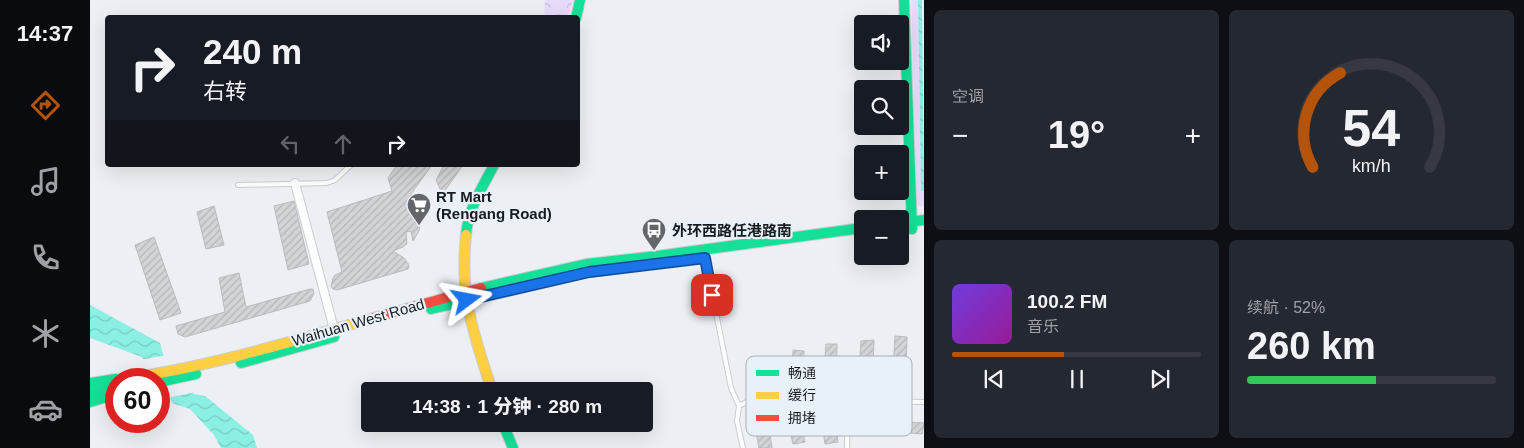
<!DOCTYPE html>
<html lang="zh">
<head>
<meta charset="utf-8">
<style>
	:root { --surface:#171b24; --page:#242831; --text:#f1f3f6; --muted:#9ea1a6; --line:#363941; --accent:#b45309 }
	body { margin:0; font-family:Helvetica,"Noto Sans SC",sans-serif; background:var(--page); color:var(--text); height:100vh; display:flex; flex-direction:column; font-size:19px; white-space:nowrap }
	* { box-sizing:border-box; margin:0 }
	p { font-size:16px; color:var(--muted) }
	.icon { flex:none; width:28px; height:28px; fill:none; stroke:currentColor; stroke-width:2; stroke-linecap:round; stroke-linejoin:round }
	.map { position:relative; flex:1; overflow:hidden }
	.side { display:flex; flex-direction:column; gap:10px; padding:10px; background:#0d0f14; width:600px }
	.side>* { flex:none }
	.top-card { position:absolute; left:15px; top:15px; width:475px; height:152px; border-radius:5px; box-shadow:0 5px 20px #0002; background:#171b24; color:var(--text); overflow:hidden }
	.fabs { position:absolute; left:764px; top:15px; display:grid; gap:10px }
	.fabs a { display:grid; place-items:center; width:55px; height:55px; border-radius:5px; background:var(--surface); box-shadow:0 5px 20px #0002; font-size:25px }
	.speed { position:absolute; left:15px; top:368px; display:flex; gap:10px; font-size:25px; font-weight:700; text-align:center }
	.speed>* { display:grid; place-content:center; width:65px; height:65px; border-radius:50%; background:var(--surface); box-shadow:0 5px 20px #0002; line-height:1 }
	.speed .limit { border:8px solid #d22; background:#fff; color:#111 }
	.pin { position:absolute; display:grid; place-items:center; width:42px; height:42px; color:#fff; margin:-21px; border-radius:10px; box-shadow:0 2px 8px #0006 }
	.me { position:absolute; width:55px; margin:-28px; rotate:77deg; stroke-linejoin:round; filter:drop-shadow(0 0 4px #0008) }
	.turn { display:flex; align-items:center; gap:18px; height:105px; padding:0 15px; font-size:22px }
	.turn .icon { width:65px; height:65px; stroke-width:2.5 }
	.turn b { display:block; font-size:35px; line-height:42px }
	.lanes { display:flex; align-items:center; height:48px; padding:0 15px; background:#0003; justify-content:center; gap:25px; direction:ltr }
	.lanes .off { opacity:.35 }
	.big { font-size:38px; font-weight:800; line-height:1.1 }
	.side .card { flex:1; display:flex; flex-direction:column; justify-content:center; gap:8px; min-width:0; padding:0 18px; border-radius:8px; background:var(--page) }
	.side .dial { align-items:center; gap:0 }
	.dial svg { height:130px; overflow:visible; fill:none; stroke:var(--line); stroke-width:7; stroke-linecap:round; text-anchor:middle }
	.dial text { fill:var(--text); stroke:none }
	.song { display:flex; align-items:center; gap:15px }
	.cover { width:60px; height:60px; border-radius:8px; background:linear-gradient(135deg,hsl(260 70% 55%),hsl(300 70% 35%)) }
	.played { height:5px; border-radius:2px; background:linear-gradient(90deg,var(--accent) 45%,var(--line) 45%) }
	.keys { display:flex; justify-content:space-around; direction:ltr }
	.heat { display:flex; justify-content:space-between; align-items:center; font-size:28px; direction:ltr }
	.charge { height:8px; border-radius:4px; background:linear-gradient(90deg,#34c759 52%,var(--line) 0) }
	.side .tiles { flex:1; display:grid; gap:10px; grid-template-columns:repeat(2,1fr) }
	.trip { position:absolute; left:271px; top:382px; width:292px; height:50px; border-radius:5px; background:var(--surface); box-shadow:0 5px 20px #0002; font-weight:800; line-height:50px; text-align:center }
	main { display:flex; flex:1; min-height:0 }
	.tab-bar { display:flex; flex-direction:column; width:90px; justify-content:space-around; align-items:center; background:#090b0e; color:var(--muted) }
	.tab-bar .icon { width:35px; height:35px }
	.tab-bar .on { color:var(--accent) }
	.tab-bar b { font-size:22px; color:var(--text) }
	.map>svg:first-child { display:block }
	.green { fill:#e8dafa }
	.park { fill:url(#park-crowns) }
	.water { fill:url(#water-waves) }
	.pier { fill:#ecf0f4 }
	.building { fill:url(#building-hatch); stroke:#b9bbbe }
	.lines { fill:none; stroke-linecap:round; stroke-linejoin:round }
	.lane-casing { stroke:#caced1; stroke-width:6 }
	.street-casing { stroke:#caced1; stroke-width:10 }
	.fast-casing { stroke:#caced1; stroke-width:12 }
	.slow-casing { stroke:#caced1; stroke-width:12 }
	.jam-casing { stroke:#caced1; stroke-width:12 }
	.lane { stroke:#fcfdfd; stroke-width:4 }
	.street { stroke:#fcfdfd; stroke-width:8 }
	.fast { stroke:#16e098; stroke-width:10 }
	.slow { stroke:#ffcf43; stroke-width:10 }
	.jam { stroke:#f24e42; stroke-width:10 }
	.route-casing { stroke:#114b97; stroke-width:12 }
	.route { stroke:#1a73e8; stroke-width:9 }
	.labels { text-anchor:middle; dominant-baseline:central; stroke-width:4.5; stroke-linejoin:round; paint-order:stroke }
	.poi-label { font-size:15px; font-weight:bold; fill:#191c1f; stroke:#e8f0f8; text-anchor:start }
	.street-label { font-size:15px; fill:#191c1f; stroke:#e8f0f8 }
	.key { fill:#e8f0f8; stroke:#aab0b7; stroke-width:1 }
	.key-label { font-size:14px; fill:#191c1f }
</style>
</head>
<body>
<main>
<nav class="tab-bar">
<b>14:37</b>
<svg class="icon on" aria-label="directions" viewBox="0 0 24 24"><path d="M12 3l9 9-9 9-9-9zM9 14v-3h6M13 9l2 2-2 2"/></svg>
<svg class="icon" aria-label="music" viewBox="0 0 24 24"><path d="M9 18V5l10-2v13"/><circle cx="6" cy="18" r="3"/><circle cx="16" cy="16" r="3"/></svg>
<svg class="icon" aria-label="phone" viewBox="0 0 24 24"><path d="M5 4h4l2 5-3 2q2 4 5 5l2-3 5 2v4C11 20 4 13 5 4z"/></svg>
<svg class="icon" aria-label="climate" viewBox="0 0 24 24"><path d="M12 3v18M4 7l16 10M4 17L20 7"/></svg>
<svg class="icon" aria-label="car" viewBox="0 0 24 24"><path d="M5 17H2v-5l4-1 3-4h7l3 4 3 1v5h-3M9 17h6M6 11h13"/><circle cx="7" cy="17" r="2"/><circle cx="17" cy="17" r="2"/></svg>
</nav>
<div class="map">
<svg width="834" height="448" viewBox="0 0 834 448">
	<defs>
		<pattern id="park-crowns" width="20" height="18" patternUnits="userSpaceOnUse" patternTransform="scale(1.25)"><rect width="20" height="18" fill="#e8dafa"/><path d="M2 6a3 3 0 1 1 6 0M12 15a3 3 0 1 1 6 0" fill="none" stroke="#c6bad6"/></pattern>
		<pattern id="water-waves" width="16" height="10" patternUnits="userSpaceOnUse" patternTransform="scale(1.25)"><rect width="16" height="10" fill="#8befe4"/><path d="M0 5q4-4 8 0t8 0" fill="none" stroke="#77ccc3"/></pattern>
		<pattern id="building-hatch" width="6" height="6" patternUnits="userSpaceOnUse" patternTransform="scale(1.25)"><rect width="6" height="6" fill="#d2d4d8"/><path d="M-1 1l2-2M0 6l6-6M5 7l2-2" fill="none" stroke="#b4b5b9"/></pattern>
	</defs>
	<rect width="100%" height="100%" fill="#ecf0f4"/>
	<!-- green -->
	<polygon class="green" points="821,0 828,0 831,191 834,191 834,206 828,206 827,202"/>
	<!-- park -->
	<polygon class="park" points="455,0 483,0 478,17 454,17"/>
	<!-- water -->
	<g class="water">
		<polygon points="828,0 832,0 834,191 831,191"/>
		<polygon points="0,305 70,343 73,354 104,394 115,396 163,435 167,448 131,448 124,435 100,409 82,403 80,398 52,357 0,338"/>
	</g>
	<!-- pier -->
	<polygon class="pier" points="77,355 106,392 77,398 50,360"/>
	<!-- building -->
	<g class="building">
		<polygon points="307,165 342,165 321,194 327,211 330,223 329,231 323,241 321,231 316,232 317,244 313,247 303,251 314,258 319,265 318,269 247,290 243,289 241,286 243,278 245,275 252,272 237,212 302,191 298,178"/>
		<polygon points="354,165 373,165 354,192 351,191 346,180"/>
		<polygon points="204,201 219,264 198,270 184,206"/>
		<polygon points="124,206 134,245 116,249 107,212"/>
		<polygon points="64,237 91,313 70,320 45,245"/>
		<polygon points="149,273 156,307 220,289 223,289 224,293 220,301 95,337 88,334 86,326 135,312 129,278"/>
		<polygon points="805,336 817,337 815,392 802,390"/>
		<polygon points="784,340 782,389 768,388 771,341"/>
		<polygon points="736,344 747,344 746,386 733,386"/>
		<polygon points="703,350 714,351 712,389 702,388"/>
		<polygon points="743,404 748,442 735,444 730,408"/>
		<polygon points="707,406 715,442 703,444 695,409"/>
		<polygon points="677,414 682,448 669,448 663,417"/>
		<polygon points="783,420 834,423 832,434 782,430"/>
	</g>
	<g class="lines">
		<defs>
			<g id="lane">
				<polyline points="148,185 237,183 245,180 261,165"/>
				<polyline points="615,258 641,388 649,406"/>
				<polyline points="653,448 647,421 649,406 666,397 682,395 758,401 834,402"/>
				<polyline points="757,448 758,401"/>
			</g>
			<polyline id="street" points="205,183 244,329"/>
			<g id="fast">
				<polyline points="814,0 822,229"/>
				<polyline points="486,18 490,0"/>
				<polyline points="810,223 834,220"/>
				<path d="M376,235C378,209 392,188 404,165"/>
				<polyline points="391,288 496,264 567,256 772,228"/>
				<polyline points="341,309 499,272 530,268"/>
				<polyline points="151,363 244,337"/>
				<polyline points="69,382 106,374"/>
				<polyline points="0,383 26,379"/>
				<polyline points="0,393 23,389"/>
				<polyline points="0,402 26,394"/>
				<polyline points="413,424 423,448"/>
			</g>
			<g id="slow">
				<path d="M376,235C374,255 374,282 377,301C382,332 393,362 402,391"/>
				<path d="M32,379C114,368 193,344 273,321"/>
			</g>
			<polyline id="jam" points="273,321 391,288"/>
		</defs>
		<!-- lane casing -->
		<use href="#lane" class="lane-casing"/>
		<!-- street casing -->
		<use href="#street" class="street-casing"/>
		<!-- fast casing -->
		<use href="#fast" class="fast-casing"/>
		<!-- slow casing -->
		<use href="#slow" class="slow-casing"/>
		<!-- jam casing -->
		<use href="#jam" class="jam-casing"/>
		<!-- lane -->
		<use href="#lane" class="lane"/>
		<!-- street -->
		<use href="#street" class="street"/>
		<!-- fast -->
		<use href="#fast" class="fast"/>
		<!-- slow -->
		<use href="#slow" class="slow"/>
		<!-- jam -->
		<use href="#jam" class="jam"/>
	</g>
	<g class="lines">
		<defs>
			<polyline id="route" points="377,300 499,272 615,258 622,295"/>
		</defs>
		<!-- route casing -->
		<use href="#route" class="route-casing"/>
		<!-- route -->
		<use href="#route" class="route"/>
	</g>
	<!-- icons -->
	<defs>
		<symbol id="supermarket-pin" viewBox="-11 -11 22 30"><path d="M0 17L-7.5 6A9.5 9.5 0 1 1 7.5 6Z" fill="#63666a" stroke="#e8f0f8"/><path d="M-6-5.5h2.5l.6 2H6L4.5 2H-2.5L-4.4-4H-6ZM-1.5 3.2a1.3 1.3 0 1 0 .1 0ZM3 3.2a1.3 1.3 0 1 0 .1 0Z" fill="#fff"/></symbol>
		<symbol id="bus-pin" viewBox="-11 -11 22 30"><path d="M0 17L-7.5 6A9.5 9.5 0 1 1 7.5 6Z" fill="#63666a" stroke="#e8f0f8"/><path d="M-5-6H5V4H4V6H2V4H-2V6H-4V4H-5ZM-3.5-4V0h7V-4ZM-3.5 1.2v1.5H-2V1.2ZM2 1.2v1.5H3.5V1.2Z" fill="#fff"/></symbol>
	</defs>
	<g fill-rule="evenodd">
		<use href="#supermarket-pin" x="315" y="191" width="28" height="38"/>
		<use href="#bus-pin" x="550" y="216" width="28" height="38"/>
	</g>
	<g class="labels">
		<!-- poi labels -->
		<g class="poi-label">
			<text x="346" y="196">RT Mart<tspan x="346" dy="17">(Rengang Road)</tspan></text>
			<text x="582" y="230">外环西路任港路南</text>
		</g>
		<!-- street labels -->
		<g class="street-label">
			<text transform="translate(268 322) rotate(-16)">Waihuan West Road</text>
		</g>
	</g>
	<!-- legend -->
	<rect x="656" y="356" width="166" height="80" rx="8" class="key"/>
	<rect x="666" y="370" width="23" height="6" fill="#16e098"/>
	<rect x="666" y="392" width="23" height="7" fill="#ffcf43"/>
	<rect x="666" y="415" width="23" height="6" fill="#f24e42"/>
	<g class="key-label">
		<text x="698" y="378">畅通</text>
		<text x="698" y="400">缓行</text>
		<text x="698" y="423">拥堵</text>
	</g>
</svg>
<div class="fabs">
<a><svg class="icon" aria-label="sound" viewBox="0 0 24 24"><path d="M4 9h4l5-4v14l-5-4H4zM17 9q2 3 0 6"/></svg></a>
<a><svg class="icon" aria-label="search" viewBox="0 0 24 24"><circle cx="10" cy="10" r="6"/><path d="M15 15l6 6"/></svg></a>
<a>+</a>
<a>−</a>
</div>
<div class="speed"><div class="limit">60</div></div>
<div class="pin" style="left:622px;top:295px;background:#d93025"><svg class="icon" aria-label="arrive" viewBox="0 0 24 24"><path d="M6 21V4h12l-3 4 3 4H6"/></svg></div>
<svg class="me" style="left:377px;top:300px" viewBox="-20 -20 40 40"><path d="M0-17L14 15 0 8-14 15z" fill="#1a73e8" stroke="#fff" stroke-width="4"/></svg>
<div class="trip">14:38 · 1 分钟 · 280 m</div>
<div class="top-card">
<div class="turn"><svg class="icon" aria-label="right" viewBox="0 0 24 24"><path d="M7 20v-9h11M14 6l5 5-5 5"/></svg><div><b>240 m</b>右转</div></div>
<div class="lanes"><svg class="icon off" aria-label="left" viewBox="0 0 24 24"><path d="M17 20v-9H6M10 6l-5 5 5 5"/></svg><svg class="icon off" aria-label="ahead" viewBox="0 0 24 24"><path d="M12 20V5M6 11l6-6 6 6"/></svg><svg class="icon" aria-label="right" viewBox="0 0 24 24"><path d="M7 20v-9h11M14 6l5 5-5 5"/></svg></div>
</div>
</div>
<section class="side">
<div class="tiles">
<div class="card"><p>空调</p>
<div class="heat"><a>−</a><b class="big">19°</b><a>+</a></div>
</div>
<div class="card dial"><svg viewBox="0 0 100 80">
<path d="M14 69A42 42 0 1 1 86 69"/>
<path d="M14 69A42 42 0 0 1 31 11" stroke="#b45309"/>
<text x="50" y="56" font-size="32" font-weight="700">54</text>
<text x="50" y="72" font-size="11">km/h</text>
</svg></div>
<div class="card">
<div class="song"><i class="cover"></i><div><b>100.2 FM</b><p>音乐</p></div></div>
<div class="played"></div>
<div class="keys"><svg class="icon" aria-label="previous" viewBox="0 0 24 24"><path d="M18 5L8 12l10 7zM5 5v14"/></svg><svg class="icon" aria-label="pause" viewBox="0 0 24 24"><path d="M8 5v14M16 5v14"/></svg><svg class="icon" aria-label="next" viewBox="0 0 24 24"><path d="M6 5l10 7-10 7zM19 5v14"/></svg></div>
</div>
<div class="card"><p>续航 · 52%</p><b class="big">260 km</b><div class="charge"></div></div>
</div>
</section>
</main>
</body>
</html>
